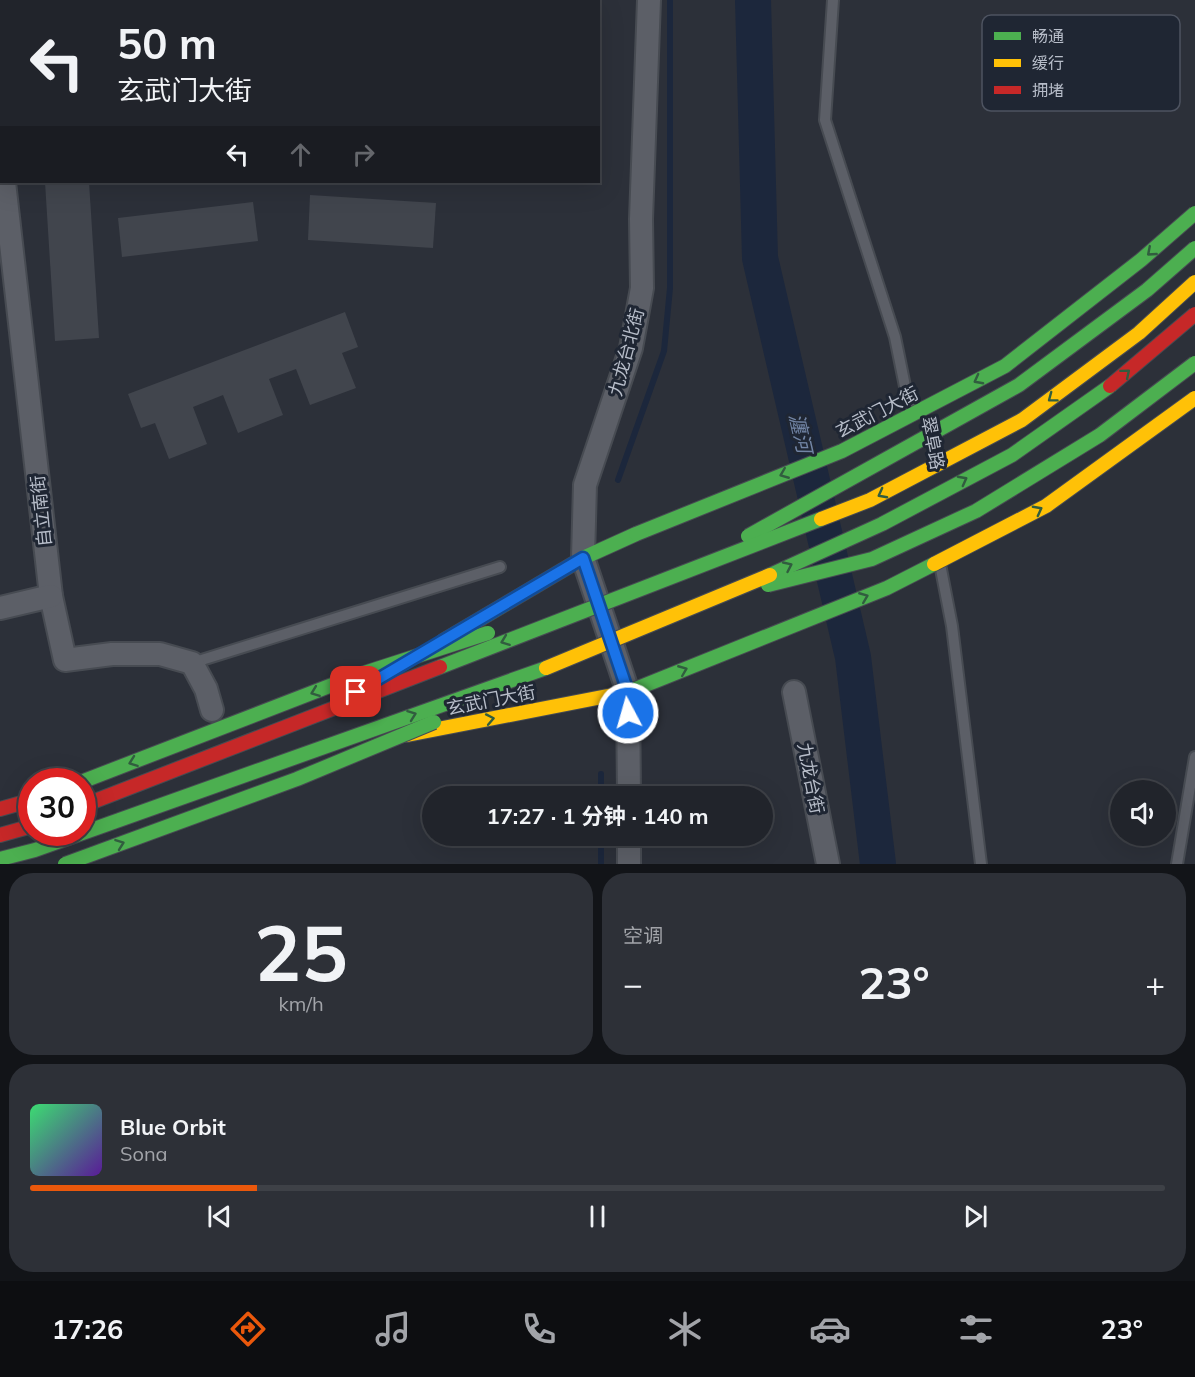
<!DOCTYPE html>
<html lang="zh">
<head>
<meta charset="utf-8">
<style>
	:root { --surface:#21242b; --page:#2d3037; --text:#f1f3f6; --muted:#a2a4a9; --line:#3e4147; --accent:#ea580c }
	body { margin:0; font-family:Mulish,"Noto Sans SC",sans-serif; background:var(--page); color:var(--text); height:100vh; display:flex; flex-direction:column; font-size:22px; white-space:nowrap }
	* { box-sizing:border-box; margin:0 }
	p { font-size:20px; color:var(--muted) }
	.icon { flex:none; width:33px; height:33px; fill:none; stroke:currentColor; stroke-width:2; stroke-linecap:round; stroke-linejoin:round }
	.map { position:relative; height:864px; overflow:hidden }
	.drawer { display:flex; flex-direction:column; gap:9px; padding:9px; background:#121418; flex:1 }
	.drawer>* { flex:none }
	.guide { position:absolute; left:0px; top:0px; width:600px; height:183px; box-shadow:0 6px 24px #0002,0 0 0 2px var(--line); background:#21242b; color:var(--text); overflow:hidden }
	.buttons { position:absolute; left:1110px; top:780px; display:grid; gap:12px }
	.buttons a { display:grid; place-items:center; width:66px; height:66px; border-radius:50%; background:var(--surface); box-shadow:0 6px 24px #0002,0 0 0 2px var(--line); font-size:30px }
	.speed { position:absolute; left:18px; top:768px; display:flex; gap:12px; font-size:30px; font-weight:700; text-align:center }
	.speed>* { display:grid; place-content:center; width:78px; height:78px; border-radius:50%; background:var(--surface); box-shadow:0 6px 24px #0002,0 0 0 2px var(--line); line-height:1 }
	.speed .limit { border:9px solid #d22; background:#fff; color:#111 }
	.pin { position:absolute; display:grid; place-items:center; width:51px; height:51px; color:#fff; margin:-26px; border-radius:12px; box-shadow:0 3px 9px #0006 }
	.me { position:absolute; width:66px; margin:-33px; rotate:354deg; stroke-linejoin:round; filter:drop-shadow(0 0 4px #0008) }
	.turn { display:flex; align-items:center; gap:21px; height:126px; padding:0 18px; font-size:27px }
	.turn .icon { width:78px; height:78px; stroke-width:2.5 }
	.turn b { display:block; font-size:42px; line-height:51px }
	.lanes { display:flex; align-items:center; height:57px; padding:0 18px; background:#0003; justify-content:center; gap:30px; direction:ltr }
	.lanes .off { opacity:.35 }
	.big { font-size:45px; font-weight:700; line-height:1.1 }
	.drawer .widget { flex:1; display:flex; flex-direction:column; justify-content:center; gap:9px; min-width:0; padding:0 21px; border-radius:24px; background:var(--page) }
	.drawer .dial { align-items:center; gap:0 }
	.dial b { font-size:78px; line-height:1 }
	.song { display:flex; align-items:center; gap:18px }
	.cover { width:72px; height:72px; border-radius:9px; background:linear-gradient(135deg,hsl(140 70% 55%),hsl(270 70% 35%)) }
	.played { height:6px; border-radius:3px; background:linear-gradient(90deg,var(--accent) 20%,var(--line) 20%) }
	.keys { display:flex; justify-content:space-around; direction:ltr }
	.heat { display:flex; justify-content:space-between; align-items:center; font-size:33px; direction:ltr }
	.drawer .tiles { flex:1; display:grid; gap:9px; grid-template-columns:1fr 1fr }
	.widget:last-child { grid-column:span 2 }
	.trip { position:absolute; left:422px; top:786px; width:351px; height:60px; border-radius:30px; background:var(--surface); box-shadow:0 6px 24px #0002,0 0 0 2px var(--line); font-weight:700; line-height:60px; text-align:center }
	.dock { display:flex; height:96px; justify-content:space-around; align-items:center; background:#0d0e11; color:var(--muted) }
	.dock .icon { width:42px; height:42px }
	.dock .on { color:var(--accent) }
	.dock b { font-size:27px; color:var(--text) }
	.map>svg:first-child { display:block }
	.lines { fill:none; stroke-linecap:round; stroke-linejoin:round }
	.stream { stroke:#1c273c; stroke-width:6 }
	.river { stroke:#1c273c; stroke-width:36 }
	.building { fill:#41454d }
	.lane-casing { stroke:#474b52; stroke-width:14 }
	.street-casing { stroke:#474b52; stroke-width:26 }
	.fast-casing { stroke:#474b52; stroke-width:16 }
	.slow-casing { stroke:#474b52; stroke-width:16 }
	.jam-casing { stroke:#474b52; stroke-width:16 }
	.lane { stroke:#5c5f67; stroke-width:10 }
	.street { stroke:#5c5f67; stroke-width:22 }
	.fast { stroke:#4caf50; stroke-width:14 }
	.slow { stroke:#ffc107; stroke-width:14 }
	.jam { stroke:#c62828; stroke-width:14 }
	.fast-bridge-casing { stroke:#474b52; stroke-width:16; stroke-linecap:butt }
	.slow-bridge-casing { stroke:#474b52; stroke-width:16; stroke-linecap:butt }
	.jam-bridge-casing { stroke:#474b52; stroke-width:16; stroke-linecap:butt }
	.fast-bridge { stroke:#4caf50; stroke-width:14 }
	.slow-bridge { stroke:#ffc107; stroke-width:14 }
	.jam-bridge { stroke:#c62828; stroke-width:14 }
	.oneway { stroke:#315d3f }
	.route-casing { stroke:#114b97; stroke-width:15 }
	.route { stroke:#1a73e8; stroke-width:10 }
	.labels { text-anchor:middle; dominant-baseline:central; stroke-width:6; stroke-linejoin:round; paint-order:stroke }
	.street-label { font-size:18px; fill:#b7bdc9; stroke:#1f2633 }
	.water-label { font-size:20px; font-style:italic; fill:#7285a5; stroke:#1f2633 }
	.key { fill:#1f2633; stroke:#4d5360; stroke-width:1.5 }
	.key-label { font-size:16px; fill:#b7bdc9 }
</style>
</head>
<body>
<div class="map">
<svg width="1195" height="864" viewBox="0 0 1195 864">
	<rect width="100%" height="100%" fill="#2c3039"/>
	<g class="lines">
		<!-- stream -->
		<g class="stream">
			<polyline points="618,480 664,351 670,288 670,0"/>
			<polyline points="601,796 601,774"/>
			<polyline points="601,864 601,836"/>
		</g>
		<!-- river -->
		<polyline class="river" points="753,0 760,258 853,657 878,864"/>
	</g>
	<!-- building -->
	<g class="building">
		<polygon points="45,182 89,182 99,338 55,341"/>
		<polygon points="310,195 436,203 433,248 308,240"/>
		<polygon points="253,202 258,241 122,257 118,218"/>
		<polygon points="345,312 358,347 342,353 356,388 310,405 296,369 269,379 283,415 238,433 223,395 193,407 207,444 169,459 155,423 141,428 128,394"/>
	</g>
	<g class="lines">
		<defs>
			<g id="lane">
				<polyline points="833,0 825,120 895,337 910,411"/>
				<polyline points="940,564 952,626 981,864"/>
				<polyline points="192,663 500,567"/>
				<polyline points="1177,864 1195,757"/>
			</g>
			<g id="street">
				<polyline points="0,146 2,159"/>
				<polyline points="4,182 51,596 65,660 112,654 160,654 192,663 206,689 212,710"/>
				<polyline points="0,608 51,596"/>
				<polyline points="794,692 828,864"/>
				<polyline points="629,796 628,692 583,558 585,485 631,348 642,288 641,219 649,0"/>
				<polyline points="629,836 629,864"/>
			</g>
			<polyline id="fast" points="443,641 583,558 636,534"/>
			<polyline id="slow" points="407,735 628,692"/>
			<g id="jam">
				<polyline points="0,809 32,800"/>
				<polyline points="0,835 32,826"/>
			</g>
		</defs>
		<!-- lane casing -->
		<use href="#lane" class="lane-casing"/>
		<!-- street casing -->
		<use href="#street" class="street-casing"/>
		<!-- fast casing -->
		<use href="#fast" class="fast-casing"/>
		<!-- slow casing -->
		<use href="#slow" class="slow-casing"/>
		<!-- jam casing -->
		<use href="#jam" class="jam-casing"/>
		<!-- lane -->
		<use href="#lane" class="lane"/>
		<!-- street -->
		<use href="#street" class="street"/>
		<!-- fast -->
		<use href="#fast" class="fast"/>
		<!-- slow -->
		<use href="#slow" class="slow"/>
		<!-- jam -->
		<use href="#jam" class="jam"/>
		<defs>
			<g id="fast-bridge">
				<polyline points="636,534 842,451 1005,366 1141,260 1195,213"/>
				<polyline points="748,536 1019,385 1147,290 1195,248"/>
				<polyline points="770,575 882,524 1012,455 1110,386"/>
				<polyline points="768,585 872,559 976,511 1100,435 1195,363"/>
				<polyline points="440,667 821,519"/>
				<polyline points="628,692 887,588 934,564"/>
				<polyline points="81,782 358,675 488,633"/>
				<polyline points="0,859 35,850 546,668"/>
				<polyline points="65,864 297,779 434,722"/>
			</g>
			<g id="slow-bridge">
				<polyline points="821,519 870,500 1022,420 1139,333 1195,282"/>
				<polyline points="934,564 1046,506 1195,398"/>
				<polyline points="546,668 770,575"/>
			</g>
			<g id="jam-bridge">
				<polyline points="1110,386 1195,314"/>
				<polyline points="82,806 440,667"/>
			</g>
		</defs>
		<!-- fast-bridge casing -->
		<use href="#fast-bridge" class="fast-bridge-casing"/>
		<!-- slow-bridge casing -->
		<use href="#slow-bridge" class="slow-bridge-casing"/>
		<!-- jam-bridge casing -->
		<use href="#jam-bridge" class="jam-bridge-casing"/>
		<!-- fast-bridge -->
		<use href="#fast-bridge" class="fast-bridge"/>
		<!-- slow-bridge -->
		<use href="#slow-bridge" class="slow-bridge"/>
		<!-- jam-bridge -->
		<use href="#jam-bridge" class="jam-bridge"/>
	</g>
	<!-- one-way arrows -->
	<defs><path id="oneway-chevron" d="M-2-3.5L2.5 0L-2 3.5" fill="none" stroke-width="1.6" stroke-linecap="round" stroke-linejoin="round" transform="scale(1.5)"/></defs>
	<g class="oneway">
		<use href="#oneway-chevron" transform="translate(1151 252) rotate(139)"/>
		<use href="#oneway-chevron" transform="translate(1126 373) rotate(-40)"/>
		<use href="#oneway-chevron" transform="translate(978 380) rotate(152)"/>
		<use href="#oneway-chevron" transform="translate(1052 398) rotate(143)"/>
		<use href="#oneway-chevron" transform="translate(784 474) rotate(158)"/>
		<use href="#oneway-chevron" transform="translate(963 480) rotate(-28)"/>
		<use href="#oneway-chevron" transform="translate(882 494) rotate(152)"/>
		<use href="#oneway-chevron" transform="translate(1038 510) rotate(-28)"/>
		<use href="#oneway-chevron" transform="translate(788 566) rotate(-25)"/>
		<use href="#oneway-chevron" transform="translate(864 597) rotate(-22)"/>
		<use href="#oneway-chevron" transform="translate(505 641) rotate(159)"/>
		<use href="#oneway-chevron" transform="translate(683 670) rotate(-22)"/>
		<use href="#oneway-chevron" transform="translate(315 692) rotate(159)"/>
		<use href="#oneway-chevron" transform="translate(412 715) rotate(-20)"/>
		<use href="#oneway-chevron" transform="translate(490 719) rotate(-11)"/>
		<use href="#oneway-chevron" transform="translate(133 762) rotate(160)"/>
		<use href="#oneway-chevron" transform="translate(120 844) rotate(-20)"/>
	</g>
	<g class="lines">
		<defs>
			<polyline id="route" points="356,692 583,558 628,692 628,713"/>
		</defs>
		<!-- route casing -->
		<use href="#route" class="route-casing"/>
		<!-- route -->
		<use href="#route" class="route"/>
	</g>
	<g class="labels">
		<!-- street labels -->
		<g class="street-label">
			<text transform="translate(626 352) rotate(-75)">九龙台北街</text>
			<text transform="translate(877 412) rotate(-27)">玄武门大街</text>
			<text transform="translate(933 443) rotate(79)">翠阜路</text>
			<text transform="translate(41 511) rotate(-96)">自立南街</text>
			<text transform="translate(491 700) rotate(-11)">玄武门大街</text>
			<text transform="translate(811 778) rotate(79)">九龙台街</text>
		</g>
		<!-- water labels -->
		<g class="water-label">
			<text transform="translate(801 433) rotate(77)">瀍河</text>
		</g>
	</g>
	<!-- legend -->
	<rect x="982" y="15" width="198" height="96" rx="9" class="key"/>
	<rect x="994" y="32" width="27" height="8" fill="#4caf50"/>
	<rect x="994" y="59" width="27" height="8" fill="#ffc107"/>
	<rect x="994" y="86" width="27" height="8" fill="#c62828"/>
	<g class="key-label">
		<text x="1032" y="42">畅通</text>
		<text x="1032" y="69">缓行</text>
		<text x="1032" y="96">拥堵</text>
	</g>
</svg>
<div class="buttons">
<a><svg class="icon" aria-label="sound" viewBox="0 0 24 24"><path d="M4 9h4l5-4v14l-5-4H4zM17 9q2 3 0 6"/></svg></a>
</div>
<div class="speed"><div class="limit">30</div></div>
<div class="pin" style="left:356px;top:692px;background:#d93025"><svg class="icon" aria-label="arrive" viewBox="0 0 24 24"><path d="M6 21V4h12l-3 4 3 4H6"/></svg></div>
<svg class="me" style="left:628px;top:713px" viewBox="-20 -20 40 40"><circle r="17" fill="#1a73e8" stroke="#fff" stroke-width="3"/><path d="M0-11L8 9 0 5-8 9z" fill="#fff"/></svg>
<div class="trip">17:27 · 1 分钟 · 140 m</div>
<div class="guide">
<div class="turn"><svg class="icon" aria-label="left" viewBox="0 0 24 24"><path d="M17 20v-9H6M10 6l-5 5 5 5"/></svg><div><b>50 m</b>玄武门大街</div></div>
<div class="lanes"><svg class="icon" aria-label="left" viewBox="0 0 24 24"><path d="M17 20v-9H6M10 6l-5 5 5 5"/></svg><svg class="icon off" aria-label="ahead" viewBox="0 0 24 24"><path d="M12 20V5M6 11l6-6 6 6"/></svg><svg class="icon off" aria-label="right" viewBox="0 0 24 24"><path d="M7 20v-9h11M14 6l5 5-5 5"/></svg></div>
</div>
</div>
<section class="drawer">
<div class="tiles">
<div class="widget dial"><b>25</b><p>km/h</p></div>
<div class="widget"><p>空调</p>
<div class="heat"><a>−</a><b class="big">23°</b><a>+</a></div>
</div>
<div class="widget">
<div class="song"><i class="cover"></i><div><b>Blue Orbit</b><p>Sona</p></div></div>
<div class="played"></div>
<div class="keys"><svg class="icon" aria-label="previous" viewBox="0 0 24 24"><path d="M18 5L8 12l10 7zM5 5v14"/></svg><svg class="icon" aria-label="pause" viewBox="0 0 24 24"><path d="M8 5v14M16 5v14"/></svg><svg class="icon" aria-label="next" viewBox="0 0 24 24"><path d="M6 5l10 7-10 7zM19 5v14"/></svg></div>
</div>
</div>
</section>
<nav class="dock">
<b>17:26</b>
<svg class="icon on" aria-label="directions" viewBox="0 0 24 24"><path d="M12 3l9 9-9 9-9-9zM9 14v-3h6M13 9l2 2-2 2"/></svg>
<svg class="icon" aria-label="music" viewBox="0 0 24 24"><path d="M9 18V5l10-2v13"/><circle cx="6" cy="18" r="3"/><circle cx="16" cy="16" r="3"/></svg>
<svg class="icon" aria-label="phone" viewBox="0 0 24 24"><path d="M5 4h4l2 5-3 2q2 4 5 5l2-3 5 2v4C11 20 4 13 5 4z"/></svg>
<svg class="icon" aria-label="climate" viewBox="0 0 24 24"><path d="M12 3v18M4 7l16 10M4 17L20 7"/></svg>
<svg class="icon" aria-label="car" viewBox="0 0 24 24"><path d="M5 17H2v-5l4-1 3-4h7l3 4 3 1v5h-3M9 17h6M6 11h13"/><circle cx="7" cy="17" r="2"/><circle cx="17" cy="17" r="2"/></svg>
<svg class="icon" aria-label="filters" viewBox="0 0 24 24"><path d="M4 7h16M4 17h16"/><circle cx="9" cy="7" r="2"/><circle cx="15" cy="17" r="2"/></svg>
<b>23°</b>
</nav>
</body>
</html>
